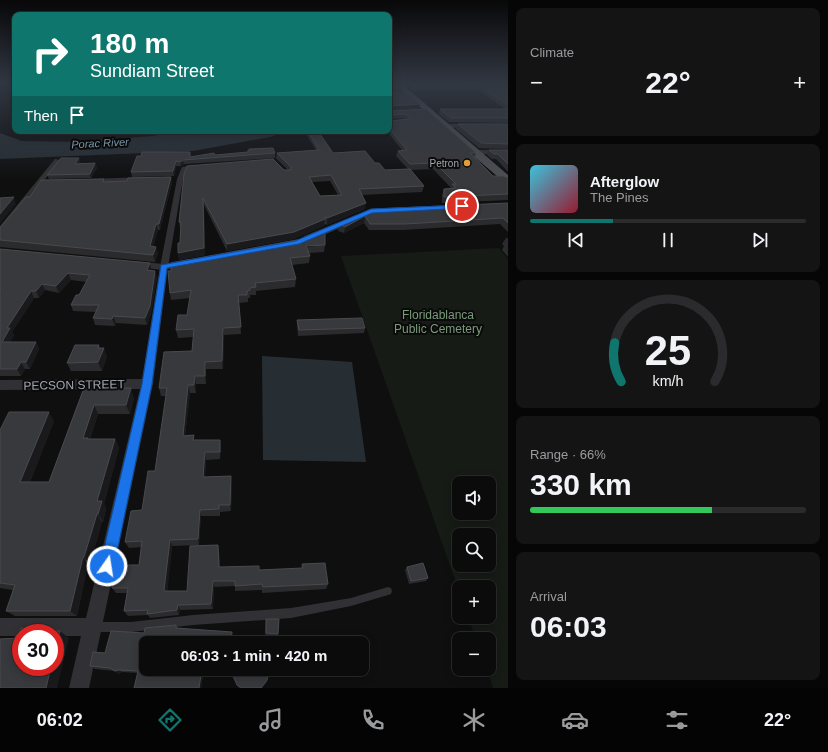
<!DOCTYPE html>
<html lang="en">
<head>
<meta charset="utf-8">
<style>
	:root { --surface:#0b0b0c; --page:#141415; --text:#f1f3f6; --muted:#9a9b9d; --line:#2b2b2d; --accent:#0f766e }
	body { margin:0; font-family:Arial,sans-serif; background:var(--page); color:var(--text); height:100vh; display:flex; flex-direction:column; font-size:15px; white-space:nowrap }
	* { box-sizing:border-box; margin:0 }
	p { font-size:13px; color:var(--muted) }
	.icon { flex:none; width:22px; height:22px; fill:none; stroke:currentColor; stroke-width:2; stroke-linecap:round; stroke-linejoin:round }
	.map { position:relative; flex:1; overflow:hidden }
	.drawer { display:flex; flex-direction:column; gap:8px; padding:8px; background:#060607; width:320px }
	.drawer>* { flex:none }
	.hud { position:absolute; left:12px; top:12px; width:380px; height:122px; border-radius:8px; box-shadow:0 2px 10px #0003,0 0 0 1px var(--line); background:#0f766e; color:#fff; overflow:hidden }
	.controls { position:absolute; left:452px; top:476px; display:grid; gap:8px }
	.controls a { display:grid; place-items:center; width:44px; height:44px; border-radius:8px; background:var(--surface); box-shadow:0 2px 10px #0003,0 0 0 1px var(--line); font-size:20px }
	.speed { position:absolute; left:12px; top:624px; display:flex; gap:8px; font-size:20px; font-weight:700; text-align:center }
	.speed>* { display:grid; place-content:center; width:52px; height:52px; border-radius:50%; background:var(--surface); box-shadow:0 2px 10px #0003,0 0 0 1px var(--line); line-height:1 }
	.speed .limit { border:6px solid #d22; background:#fff; color:#111 }
	.pin { position:absolute; display:grid; place-items:center; width:34px; height:34px; color:#fff; margin:-17px; border:2px solid #fff; border-radius:50%; box-shadow:0 1px 4px #0007 }
	.me { position:absolute; width:44px; margin:-22px; rotate:13deg; stroke-linejoin:round; filter:drop-shadow(0 0 3px #0008) }
	.turn { display:flex; align-items:center; gap:14px; height:84px; padding:0 12px; font-size:18px }
	.turn .icon { width:52px; height:52px; stroke-width:2.5 }
	.turn b { display:block; font-size:28px; line-height:34px }
	.then { display:flex; align-items:center; height:38px; padding:0 12px; background:#0003; gap:8px; font-size:15px }
	.big { font-size:30px; font-weight:700; line-height:1.1 }
	.drawer .card { flex:1; display:flex; flex-direction:column; justify-content:center; gap:6px; min-width:0; padding:0 14px; border-radius:8px; background:var(--page) }
	.drawer .dial { align-items:center; gap:0 }
	.dial svg { height:104px; overflow:visible; fill:none; stroke:var(--line); stroke-width:7; stroke-linecap:round; text-anchor:middle }
	.dial text { fill:var(--text); stroke:none }
	.song { display:flex; align-items:center; gap:12px }
	.cover { width:48px; height:48px; border-radius:6px; background:linear-gradient(135deg,hsl(190 70% 55%),hsl(350 70% 35%)) }
	.played { height:4px; border-radius:2px; background:linear-gradient(90deg,var(--accent) 30%,var(--line) 30%) }
	.keys { display:flex; justify-content:space-around; direction:ltr }
	.heat { display:flex; justify-content:space-between; align-items:center; font-size:22px; direction:ltr }
	.charge { height:6px; border-radius:3px; background:linear-gradient(90deg,#34c759 66%,var(--line) 0) }
	.trip { position:absolute; left:139px; top:636px; width:230px; height:40px; border-radius:8px; background:var(--surface); box-shadow:0 2px 10px #0003,0 0 0 1px var(--line); font-weight:700; line-height:40px; text-align:center }
	.tabs { display:flex; height:64px; justify-content:space-around; align-items:center; background:#040405; color:var(--muted) }
	.tabs .icon { width:28px; height:28px }
	.tabs .current { color:var(--accent) }
	.tabs b { font-size:18px; color:var(--text) }
	main { display:flex; flex:1; min-height:0 }
	.map>svg:first-child { display:block }
	.green { fill:#161b16; fill-rule:evenodd }
	.water { fill:#272e33 }
	.lines { fill:none; stroke-linecap:round; stroke-linejoin:round }
	.river { fill:#272e33; fill-rule:evenodd }
	.service { fill:#313135; fill-rule:evenodd }
	.minor { fill:#313135; fill-rule:evenodd }
	.tertiary { fill:#313135; fill-rule:evenodd }
	.primary { fill:#4d4f54; fill-rule:evenodd }
	.wall { fill:#2b2b2e; fill-rule:evenodd }
	.shaded-wall { fill:#1a1a1c }
	.building { fill:#38393c; stroke:#484a4e; fill-rule:evenodd }
	.route { fill:#1a73e8; stroke:#114b97 }
	.poi-dot { fill:#e19e37; stroke:#0a0a0b; stroke-width:1.5 }
	.labels { text-anchor:middle; dominant-baseline:central; stroke-width:4; stroke-linejoin:round; paint-order:stroke }
	.far-poi-label { font-size:10px; fill:#a1a7b0; stroke:#0a0a0b; text-anchor:end }
	.far-water-label { font-size:11px; font-style:italic; fill:#7a96a9; stroke:#0a0a0b }
	.park-label { font-size:12px; fill:#7a9a7a; stroke:#0a0a0b }
	.street-label { font-size:12px; fill:#a1a7b0; stroke:#0a0a0b }
</style>
</head>
<body>
<main>
<div class="map">
<svg width="508" height="688" viewBox="0 0 508 688">
	<rect width="100%" height="100%" fill="#0f0f10"/>
	<!-- green -->
	<path class="green" d="M499,248L508,259V688H493L487,669H489V639H476L468,617H489V587H459V591L341,256ZM459,483H489V513H459ZM459,535H489V565H459Z"/>
	<!-- water -->
	<g class="water">
		<path d="M202,131H288L270,137L193,151L0,159V139C21,150 49,146 72,146C116,144 159,140 202,131Z"/>
		<polygon points="262,356 352,362 366,462 263,460"/>
	</g>
	<g class="lines">
		<!-- river -->
		<polygon class="river" points="182,131 207,131 205,133 201,134 152,144 75,150 20,149 0,141 0,133 22,141 75,142 152,136"/>
		<!-- service -->
		<polygon class="service" points="388,587 391,588 392,591 391,594 388,595 351,606 291,618 193,625 131,632 96,632 93,630 91,627 93,624 96,622 131,622 193,615 291,608 351,598"/>
		<!-- minor -->
		<g class="minor">
			<polygon points="425,84 427,86 401,87 399,86"/>
			<polygon points="471,124 474,126 473,127 446,128 443,126 446,124"/>
			<polygon points="508,150 508,154 474,154 471,152 474,150"/>
			<polygon points="55,159 60,160 3,233 0,233 0,226"/>
			<polygon points="200,165 202,166 202,168 187,170 183,179 168,267 153,384 89,688 69,688 81,636 55,636 55,633 21,633 21,636 0,636 0,618 86,618 140,389 0,390 0,380 142,379 160,267 177,179 182,167"/>
			<polygon points="142,177 144,178 144,180 91,183 88,181 91,179"/>
		</g>
		<!-- tertiary -->
		<g class="tertiary">
			<polygon points="356,215 361,218 359,220 312,240 304,240 303,238 304,236"/>
			<polygon points="188,259 192,260 194,262 192,264 164,270 132,267 128,266 126,264 128,262 132,261 164,264"/>
		</g>
		<!-- primary -->
		<polygon class="primary" points="394,83 401,83 508,175 508,183 504,182 471,154"/>
	</g>
	<!-- wall -->
	<g class="wall">
		<polygon points="389,83 402,87 401,91 389,92"/>
		<polygon points="508,83 508,123 449,122 439,114 440,109 505,109 479,90 412,91 410,88 410,84"/>
		<path d="M389,93L419,108L390,111L426,109L476,153L474,158L493,176L508,178V200L442,203V195L444,189H451V188L433,169L410,170L424,186L422,192L362,195L365,209L327,225L325,224L324,226L294,239L227,251L204,205L205,255L179,260L178,253L180,243L181,228H180L179,222L184,174L288,170L276,158L277,153L316,150L306,134V131H318L333,153L375,163L385,170L408,169L396,156L398,151L402,150L387,131L320,133L319,131H389ZM404,118L405,119L389,121V119ZM330,181L338,195L320,196L312,182Z"/>
		<polygon points="458,124 508,124 508,149 479,148 456,129"/>
		<polygon points="249,149 275,153 275,158 184,164 181,166 176,166 174,176 132,177 131,172 191,157 248,153 248,150 249,150"/>
		<polygon points="489,150 508,150 508,172 496,159 492,159 487,155"/>
		<polygon points="80,163 95,163 97,168 91,178 49,179 47,175 81,163"/>
		<polygon points="171,177 172,183 160,230 158,230 153,246 158,253 155,262 0,247 0,228 30,197 104,179 105,182 127,181"/>
		<polygon points="508,203 508,232 500,224 403,230 369,230 364,223 344,233 338,231 339,224 375,209"/>
		<polygon points="506,238 508,238 508,257 502,250 504,246 502,244"/>
		<polygon points="325,245 324,252 309,253 310,256 309,263 292,265 296,279 295,287 256,291 256,295 250,295 250,298 248,298 248,302 239,303 241,334 224,335 223,369 206,369 206,384 196,384 196,393 190,393 185,436 194,435 194,440 220,440 221,447 220,459 206,460 205,477 232,484 231,511 220,512 220,516 201,516 199,545 172,546 167,591 187,591 219,551 220,567 259,570 301,569 302,564 328,584 326,589 262,593 262,590 235,591 235,586 214,587 213,609 180,610 179,615 150,618 148,615 128,616 124,611 127,593 116,593 112,588 139,565 142,547 129,548 125,542 142,510 155,471 166,396 161,396 159,388 192,351 193,337 178,338 176,330 187,315 190,298 171,300 170,293 171,271 171,263"/>
		<polygon points="0,249 150,263 151,271 157,278 151,313 147,325 116,323 115,326 95,325 93,318 96,312 73,311 71,305 79,295 87,282 71,280 59,293 45,290 39,298 34,298 12,332 14,335 10,342 36,342 39,349 30,369 25,369 21,376 0,376"/>
		<polygon points="297,320 365,328 364,333 298,336 297,326"/>
		<polygon points="100,348 107,356 102,371 71,371 67,363"/>
		<polygon points="84,388 134,398 130,414 98,414 90,439 115,439 119,448 104,504 106,509 103,522 102,522 90,564 88,564 77,616 15,616 6,611 13,590 0,588 0,430 54,421 30,482 49,482"/>
		<polygon points="407,567 428,578 426,581 409,584 405,570"/>
		<polygon points="266,619 278,634 278,636 265,635"/>
		<polygon points="176,625 178,628 233,635 146,643 204,669 201,688 134,688 138,673 122,672 119,674 114,671 95,669 90,666 105,653 144,633"/>
		<polygon points="269,672 267,682 262,688 239,688 238,687 233,676"/>
	</g>
	<!-- shaded-wall -->
	<g class="shaded-wall">
		<polygon points="420,104 419,108 389,110 390,106"/>
		<polygon points="79,158 81,163 77,168 75,164"/>
		<polygon points="183,160 184,164 181,166 180,162"/>
		<polygon points="176,161 176,166 174,176 173,171"/>
		<polygon points="95,163 97,168 91,178 90,174"/>
		<polygon points="171,177 172,183 160,230 159,224"/>
		<polygon points="14,197 16,204 0,224 0,214"/>
		<polygon points="203,198 205,255 179,260 178,253"/>
		<polygon points="366,203 365,209 327,225 327,218"/>
		<polygon points="365,216 364,223 344,233 345,227"/>
		<polygon points="325,219 324,226 294,239 227,251 227,244"/>
		<polygon points="156,224 158,230 152,253 150,246"/>
		<polygon points="156,247 158,253 155,262 153,255"/>
		<polygon points="150,263 151,270 149,277 147,270"/>
		<polygon points="155,271 157,278 151,313 147,325 145,318"/>
		<polygon points="68,273 71,280 59,293 56,286"/>
		<polygon points="42,284 45,290 39,298 36,291"/>
		<polygon points="31,291 34,298 12,332 14,335 6,349 2,342 7,328"/>
		<polygon points="113,316 116,323 115,326 112,319"/>
		<polygon points="223,328 224,335 223,369 222,361"/>
		<polygon points="36,342 39,349 30,369 26,362"/>
		<polygon points="99,345 102,352 104,348 107,356 102,371 98,362 98,348"/>
		<polygon points="21,362 25,369 21,376 17,369"/>
		<polygon points="205,362 206,369 206,384 205,376"/>
		<polygon points="195,376 196,384 196,393 194,385"/>
		<polygon points="188,385 190,393 184,443 183,436"/>
		<polygon points="131,388 134,398 130,414 126,405"/>
		<polygon points="94,405 98,414 89,441 83,438"/>
		<polygon points="49,412 54,421 27,490 20,482"/>
		<polygon points="115,439 119,448 104,504 106,509 103,522 98,514 97,501"/>
		<polygon points="220,440 221,447 220,459"/>
		<polygon points="205,452 206,460 204,484 203,477"/>
		<polygon points="231,476 232,484 231,511 230,505"/>
		<polygon points="200,510 201,516 199,545 198,539"/>
		<polygon points="97,514 102,522 90,564 84,557"/>
		<polygon points="170,540 172,546 167,595 164,590"/>
		<polygon points="218,545 219,551 220,573 219,567"/>
		<polygon points="83,557 88,564 77,616 70,611"/>
		<polygon points="213,581 214,587 213,609 211,604"/>
		<polygon points="178,605 180,610 179,615 177,610"/>
		<polygon points="60,631 69,638 57,688 46,688 51,667 55,667 55,652"/>
		<polygon points="202,669 204,669 201,688 199,688"/>
		<polygon points="119,670 122,672 119,674 115,671"/>
		<polygon points="269,672 267,682 262,688 260,688"/>
	</g>
	<!-- building -->
	<g class="building">
		<polygon points="389,83 398,83 402,87 389,87"/>
		<polygon points="458,83 508,83 508,105 480,86 413,87 410,84"/>
		<polygon points="404,92 420,104 390,106 389,108 389,93"/>
		<path d="M426,109L476,153H470L493,176H503L508,178V194L444,197V189L456,188L452,184H456L435,163L410,164L398,151L407,150L389,128V110L390,111ZM405,114L410,117L408,119L389,121L390,115Z"/>
		<polygon points="440,109 508,109 508,118 451,118"/>
		<polygon points="458,124 508,124 508,144 481,143"/>
		<path d="M308,131H318L333,153L365,151L375,163H379L385,170L410,169L424,186L359,189L366,203L327,218L325,217V219L294,232L227,244L203,198L204,248L178,253V243H180L181,222H179L184,174L187,166L273,159L284,170H291V167L277,153L319,150ZM331,175L342,195L320,196L309,177Z"/>
		<polygon points="273,148 275,153 183,160 180,162 176,161 173,171 131,172 137,156 141,156 142,152 190,152 190,157 214,153 215,155 248,152 248,150 250,150 249,149"/>
		<polygon points="489,150 508,150 508,164 498,154 494,154"/>
		<polygon points="61,158 79,158 75,164 95,163 90,174 47,175"/>
		<polygon points="171,177 159,224 156,224 150,246 156,247 153,255 0,240 0,228 26,197 30,197 41,180 104,179 103,182 127,181 128,178"/>
		<polygon points="14,197 0,214 0,198"/>
		<polygon points="508,203 508,223 503,218 405,224 370,224 365,216 345,227 339,224 375,209"/>
		<polygon points="325,229 325,245 306,246 310,256 290,258 296,279 255,283 256,287 250,288 250,290 247,291 247,295 238,295 241,327 223,328 222,361 205,362 205,376 195,376 194,385 188,385 183,436 194,435 193,440 220,440 220,452 205,452 203,477 231,476 230,505 219,505 219,509 200,510 198,539 170,540 164,590 165,591 187,591 190,546 218,545 219,567 259,566 259,570 303,568 302,564 325,563 328,584 263,587 262,584 235,586 235,581 213,581 211,604 178,605 177,610 147,614 148,610 124,611 128,588 112,588 117,565 139,565 142,541 125,542 131,511 142,510 148,471 155,471 167,388 159,388 164,352 192,351 194,329 176,330 178,315 187,315 191,290 170,293 168,271 171,271 171,263 302,239"/>
		<polygon points="0,249 150,263 147,270 155,271 150,306 145,318 113,316 112,319 93,318 99,305 71,305 76,295 79,295 90,275 68,273 56,286 42,284 36,291 31,291 7,328 10,328 2,342 36,342 26,362 21,362 17,369 0,369 0,292 1,290 0,290"/>
		<polygon points="362,318 365,328 299,330 297,320"/>
		<polygon points="75,345 99,345 98,348 104,348 98,362 67,363"/>
		<polygon points="84,388 131,388 126,405 94,405 83,438 88,438 87,439 115,439 97,501 102,501 98,514 97,514 84,557 83,557 70,611 6,611 15,585 0,583 0,430 9,412 49,412 20,482 49,482"/>
		<polygon points="423,563 428,578 411,581 407,567"/>
		<polygon points="266,619 279,619 278,634 266,633"/>
		<polygon points="176,625 176,628 232,632 231,643 146,643 146,669 202,669 199,688 134,688 138,671 119,670 115,671 110,668 90,666 93,652 105,653 111,631 144,633 145,628"/>
		<polygon points="21,628 44,628 45,631 60,631 55,652 55,633 21,633 21,667 51,667 46,688 0,688 0,639 18,638"/>
		<polygon points="233,669 269,669 269,670 267,680 261,688 242,688 237,685 233,676"/>
	</g>
	<!-- sky -->
	<linearGradient id="sky" x2="0" y2="1"><stop stop-color="#080809"/><stop offset="0.46" stop-color="#313742"/><stop offset="1" stop-color="#313742" stop-opacity="0"/></linearGradient>
	<rect width="508" height="180" fill="url(#sky)"/>
	<!-- route -->
	<polygon class="route" points="462,205 465,205 465,208 372,213 299,244 167,268 152,384 114,566 112,571 107,573 102,571 100,566 142,384 161,265 295,241 371,209"/>
	<!-- markers -->
	<circle class="poi-dot" cx="467" cy="163" r="4"/>
	<g class="labels">
		<!-- far-poi labels -->
		<g class="far-poi-label">
			<text x="459" y="163">Petron</text>
		</g>
		<!-- far-water labels -->
		<g class="far-water-label">
			<text transform="translate(100 143) rotate(-3)">Porac River</text>
		</g>
		<!-- park labels -->
		<g class="park-label">
			<text x="438" y="315">Floridablanca<tspan x="438" dy="14">Public Cemetery</tspan></text>
		</g>
		<!-- street labels -->
		<g class="street-label">
			<text transform="translate(74 385) rotate(-1)">PECSON STREET</text>
		</g>
	</g>
</svg>
<div class="controls">
<a><svg class="icon" aria-label="sound" viewBox="0 0 24 24"><path d="M4 9h4l5-4v14l-5-4H4zM17 9q2 3 0 6"/></svg></a>
<a><svg class="icon" aria-label="search" viewBox="0 0 24 24"><circle cx="10" cy="10" r="6"/><path d="M15 15l6 6"/></svg></a>
<a>+</a>
<a>−</a>
</div>
<div class="speed"><div class="limit">30</div></div>
<div class="pin" style="left:462px;top:206px;background:#d93025"><svg class="icon" aria-label="arrive" viewBox="0 0 24 24"><path d="M6 21V4h12l-3 4 3 4H6"/></svg></div>
<svg class="me" style="left:107px;top:566px" viewBox="-20 -20 40 40"><circle r="17" fill="#1a73e8" stroke="#fff" stroke-width="3"/><path d="M0-11L8 9 0 5-8 9z" fill="#fff"/></svg>
<div class="trip">06:03 · 1 min · 420 m</div>
<div class="hud">
<div class="turn"><svg class="icon" aria-label="right" viewBox="0 0 24 24"><path d="M7 20v-9h11M14 6l5 5-5 5"/></svg><div><b>180 m</b>Sundiam Street</div></div>
<div class="then">Then<svg class="icon" aria-label="arrive" viewBox="0 0 24 24"><path d="M6 21V4h12l-3 4 3 4H6"/></svg></div>
</div>
</div>
<section class="drawer">
<div class="card"><p>Climate</p>
<div class="heat"><a>−</a><b class="big">22°</b><a>+</a></div>
</div>
<div class="card">
<div class="song"><i class="cover"></i><div><b>Afterglow</b><p>The Pines</p></div></div>
<div class="played"></div>
<div class="keys"><svg class="icon" aria-label="previous" viewBox="0 0 24 24"><path d="M18 5L8 12l10 7zM5 5v14"/></svg><svg class="icon" aria-label="pause" viewBox="0 0 24 24"><path d="M8 5v14M16 5v14"/></svg><svg class="icon" aria-label="next" viewBox="0 0 24 24"><path d="M6 5l10 7-10 7zM19 5v14"/></svg></div>
</div>
<div class="card dial"><svg viewBox="0 0 100 80">
<path d="M14 69A42 42 0 1 1 86 69"/>
<path d="M14 69A42 42 0 0 1 9 39" stroke="#0f766e"/>
<text x="50" y="56" font-size="32" font-weight="700">25</text>
<text x="50" y="72" font-size="11">km/h</text>
</svg></div>
<div class="card"><p>Range · 66%</p><b class="big">330 km</b><div class="charge"></div></div>
<div class="card"><p>Arrival</p><b class="big">06:03</b></div>
</section>
</main>
<nav class="tabs">
<b>06:02</b>
<svg class="icon current" aria-label="directions" viewBox="0 0 24 24"><path d="M12 3l9 9-9 9-9-9zM9 14v-3h6M13 9l2 2-2 2"/></svg>
<svg class="icon" aria-label="music" viewBox="0 0 24 24"><path d="M9 18V5l10-2v13"/><circle cx="6" cy="18" r="3"/><circle cx="16" cy="16" r="3"/></svg>
<svg class="icon" aria-label="phone" viewBox="0 0 24 24"><path d="M5 4h4l2 5-3 2q2 4 5 5l2-3 5 2v4C11 20 4 13 5 4z"/></svg>
<svg class="icon" aria-label="climate" viewBox="0 0 24 24"><path d="M12 3v18M4 7l16 10M4 17L20 7"/></svg>
<svg class="icon" aria-label="car" viewBox="0 0 24 24"><path d="M5 17H2v-5l4-1 3-4h7l3 4 3 1v5h-3M9 17h6M6 11h13"/><circle cx="7" cy="17" r="2"/><circle cx="17" cy="17" r="2"/></svg>
<svg class="icon" aria-label="filters" viewBox="0 0 24 24"><path d="M4 7h16M4 17h16"/><circle cx="9" cy="7" r="2"/><circle cx="15" cy="17" r="2"/></svg>
<b>22°</b>
</nav>
</body>
</html>
